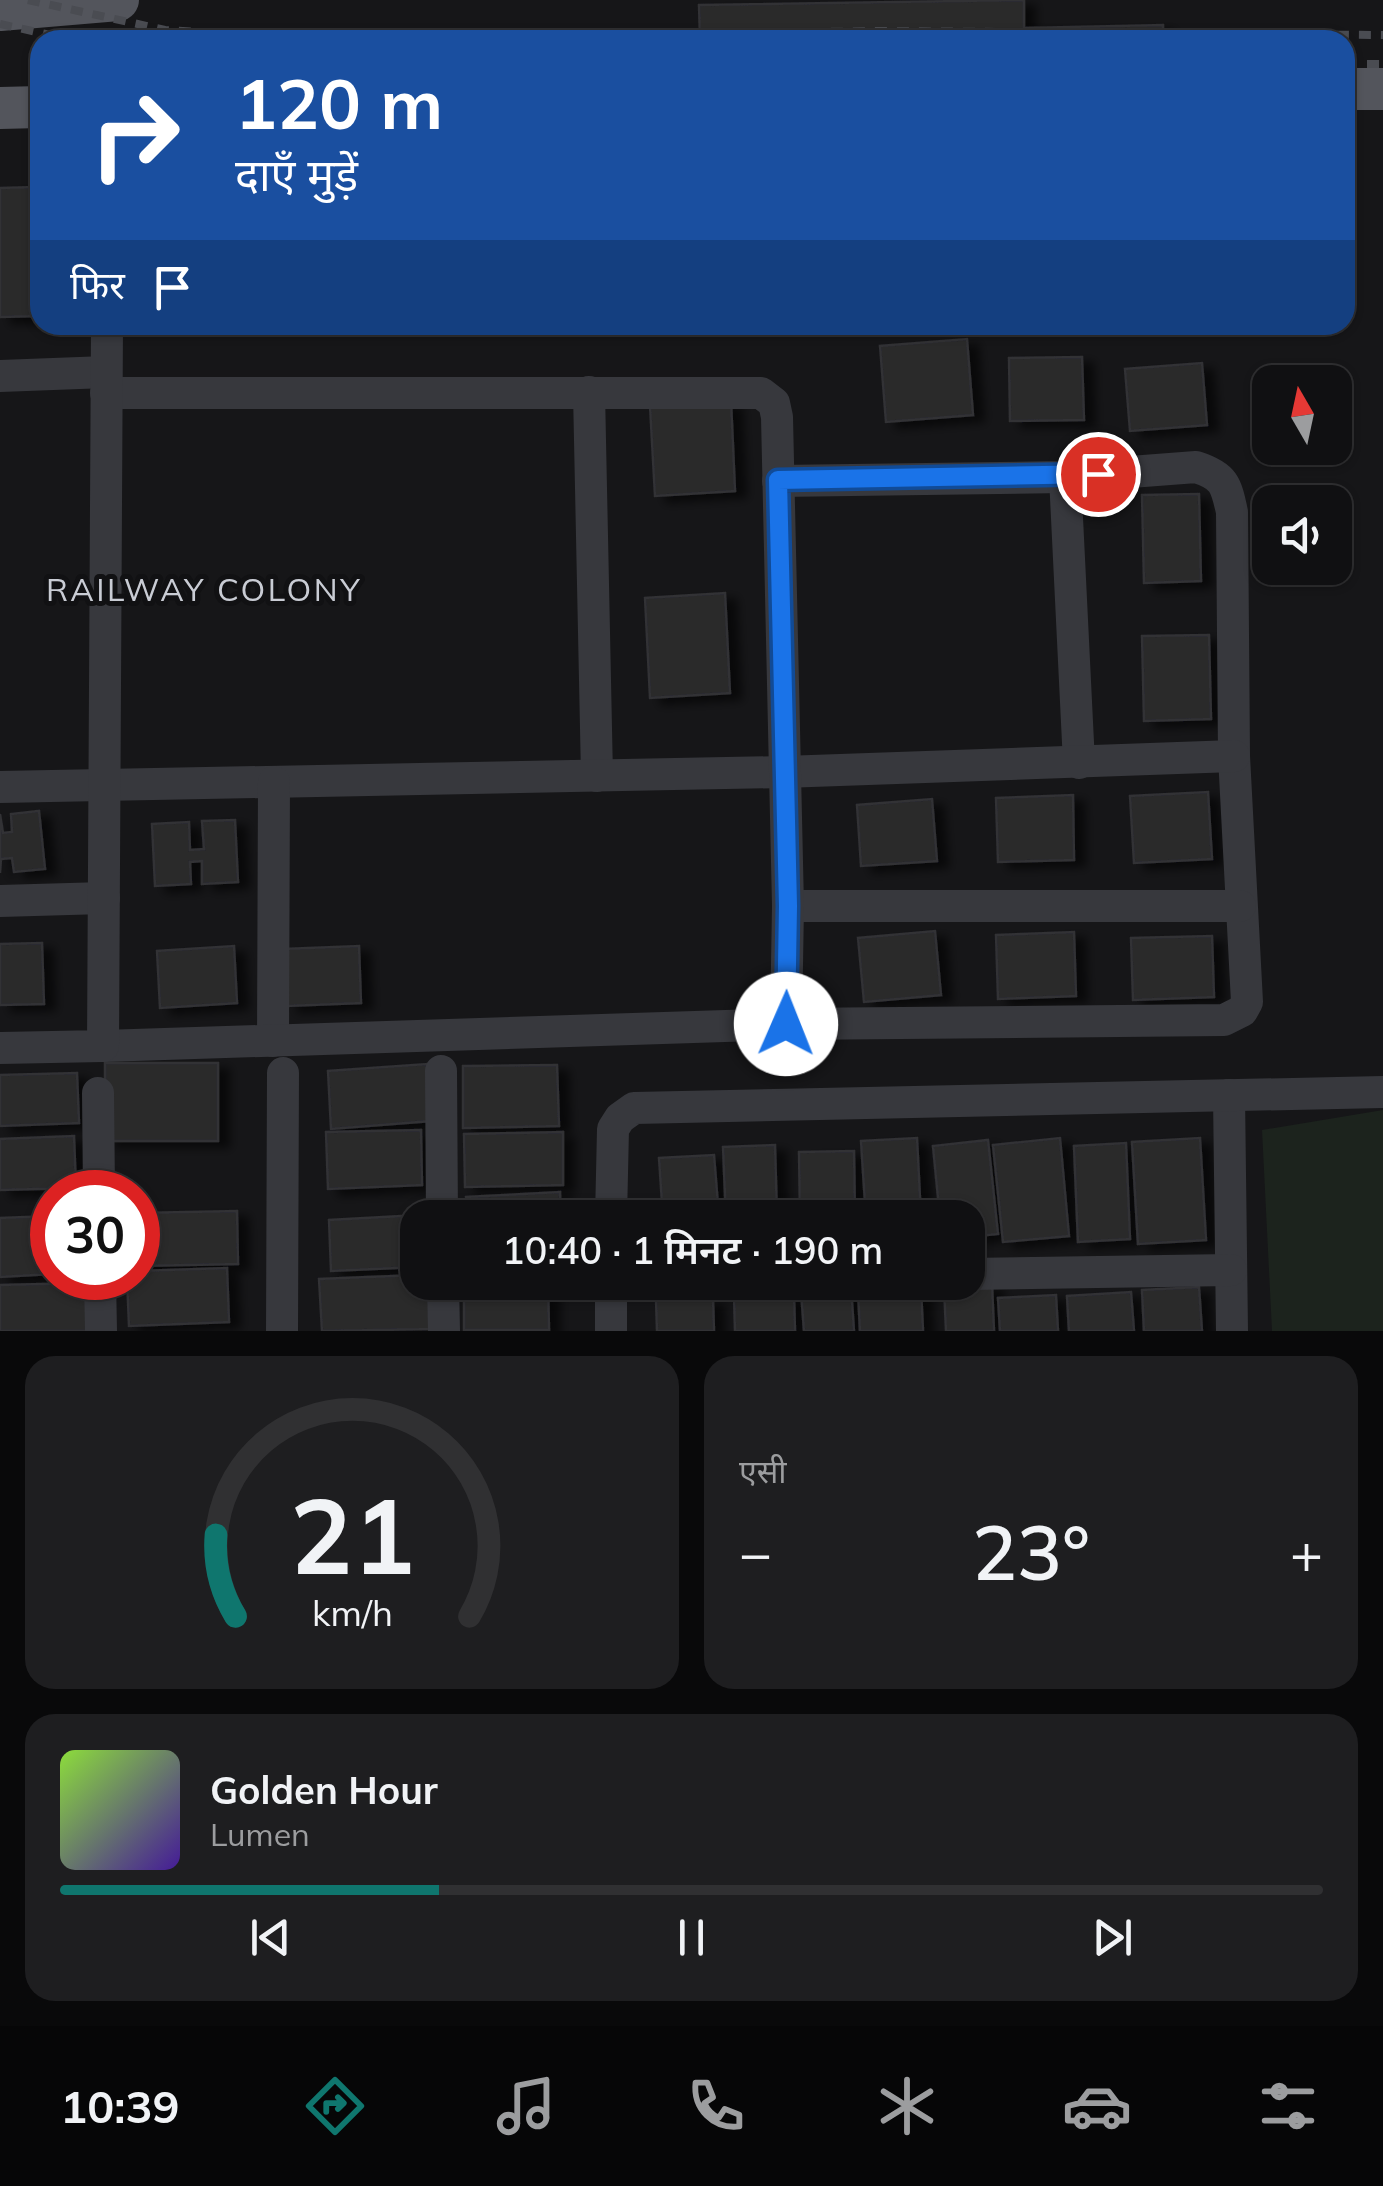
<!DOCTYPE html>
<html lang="hi">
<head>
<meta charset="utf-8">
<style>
	:root { --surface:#101012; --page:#1e1e20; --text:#f1f3f6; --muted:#9c9d9f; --line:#303032; --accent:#0f766e }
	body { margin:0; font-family:Mulish,"Noto Sans Devanagari",sans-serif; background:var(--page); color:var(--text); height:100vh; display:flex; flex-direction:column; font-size:38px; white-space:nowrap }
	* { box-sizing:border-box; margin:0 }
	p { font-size:32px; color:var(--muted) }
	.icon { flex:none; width:55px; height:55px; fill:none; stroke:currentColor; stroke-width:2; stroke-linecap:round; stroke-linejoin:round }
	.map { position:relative; height:1331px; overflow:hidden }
	.panel { display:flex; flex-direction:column; gap:25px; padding:25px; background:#09090a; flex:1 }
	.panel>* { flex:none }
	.banner { position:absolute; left:30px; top:30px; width:1325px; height:305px; border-radius:30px; box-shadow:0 2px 8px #0004,0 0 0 2px var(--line); background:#1a4fa0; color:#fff; overflow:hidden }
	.needle { width:65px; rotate:351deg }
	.controls { position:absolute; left:1252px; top:365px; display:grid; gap:20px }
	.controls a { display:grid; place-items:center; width:100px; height:100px; border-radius:20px; background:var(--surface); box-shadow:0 2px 8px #0004,0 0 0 2px var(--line); font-size:50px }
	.speed { position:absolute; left:30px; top:1170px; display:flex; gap:20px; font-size:50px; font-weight:700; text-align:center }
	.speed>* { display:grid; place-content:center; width:130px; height:130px; border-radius:50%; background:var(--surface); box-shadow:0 2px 8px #0004,0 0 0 2px var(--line); line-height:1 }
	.speed .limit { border:15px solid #d22; background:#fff; color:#111 }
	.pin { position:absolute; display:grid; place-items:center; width:85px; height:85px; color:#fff; margin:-42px; border:5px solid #fff; border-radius:50%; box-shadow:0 2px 10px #0007 }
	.me { position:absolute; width:110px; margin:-55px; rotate:1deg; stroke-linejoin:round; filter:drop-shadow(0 0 8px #0008) }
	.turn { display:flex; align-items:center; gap:35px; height:210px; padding:0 40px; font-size:45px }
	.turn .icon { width:130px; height:130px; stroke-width:2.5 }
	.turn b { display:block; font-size:70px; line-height:85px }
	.then { display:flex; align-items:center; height:95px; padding:0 40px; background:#0003; gap:20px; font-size:38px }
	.big { font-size:75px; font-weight:600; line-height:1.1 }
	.panel .tile { flex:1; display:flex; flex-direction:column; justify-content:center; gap:15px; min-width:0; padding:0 35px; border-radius:30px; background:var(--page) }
	.panel .dial { align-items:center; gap:0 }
	.dial svg { height:260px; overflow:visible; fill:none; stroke:var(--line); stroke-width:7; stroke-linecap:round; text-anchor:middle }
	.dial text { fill:var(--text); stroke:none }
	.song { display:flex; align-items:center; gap:30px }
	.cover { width:120px; height:120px; border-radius:15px; background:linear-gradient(135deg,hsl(90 70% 55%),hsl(260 70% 35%)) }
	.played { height:10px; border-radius:5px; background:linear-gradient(90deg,var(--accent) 30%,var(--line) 30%) }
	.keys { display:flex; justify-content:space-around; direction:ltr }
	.heat { display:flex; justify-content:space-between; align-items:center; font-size:55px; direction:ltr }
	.panel .tiles { flex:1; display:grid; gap:25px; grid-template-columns:1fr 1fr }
	.tile:last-child { grid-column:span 2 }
	.trip { position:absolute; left:400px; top:1200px; width:585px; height:100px; border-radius:30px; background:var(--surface); box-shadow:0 2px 8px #0004,0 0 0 2px var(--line); font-weight:600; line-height:100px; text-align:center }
	.dock { display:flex; height:160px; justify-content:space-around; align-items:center; background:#060607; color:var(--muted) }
	.dock .icon { width:70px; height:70px }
	.dock .current { color:var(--accent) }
	.dock b { font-size:45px; color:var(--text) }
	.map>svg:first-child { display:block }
	.green { fill:#1c231d }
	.building { fill:#29292c; stroke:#303034; stroke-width:2.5; filter:url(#shadow) }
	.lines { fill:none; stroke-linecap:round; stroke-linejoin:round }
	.minor { stroke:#37383d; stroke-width:32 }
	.major { stroke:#53555c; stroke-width:42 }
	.rail { stroke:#4a4c52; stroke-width:8; stroke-dasharray:12 10; stroke-linecap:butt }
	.route-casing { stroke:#114b97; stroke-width:25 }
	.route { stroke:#1a73e8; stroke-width:18 }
	.labels { text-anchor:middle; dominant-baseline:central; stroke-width:10; stroke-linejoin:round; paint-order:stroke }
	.neighbourhood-label { font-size:32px; letter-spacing:2.5px; fill:#c9ccd4; stroke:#111113 }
</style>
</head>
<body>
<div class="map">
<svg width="1383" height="1331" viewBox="0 0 1383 1331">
	<defs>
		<filter id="shadow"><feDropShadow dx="11" dy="6" stdDeviation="5" flood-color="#0009"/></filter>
	</defs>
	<rect width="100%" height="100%" fill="#161618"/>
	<!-- green -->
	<polygon class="green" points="1383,1110 1383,1331 1272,1331 1262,1130"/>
	<!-- building -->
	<g class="building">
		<polygon points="1024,0 1024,28 1163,25 1163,40 700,40 699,5"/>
		<polygon points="36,187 39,316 0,317 0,188"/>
		<polygon points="967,339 973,415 886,422 880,346"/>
		<polygon points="1082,357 1084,420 1010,421 1009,358"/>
		<polygon points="1202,363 1207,425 1130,431 1125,369"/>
		<polygon points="731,401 735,491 655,496 650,406"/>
		<polygon points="1199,494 1201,581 1144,583 1142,495"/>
		<polygon points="725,593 730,693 650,698 645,598"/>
		<polygon points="1209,635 1211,719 1144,721 1142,636"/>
		<polygon points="1208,792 1212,859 1134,863 1130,796"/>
		<polygon points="1073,795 1074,860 998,862 996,798"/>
		<polygon points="932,799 937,861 861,866 857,805"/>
		<polygon points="39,811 45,869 14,872 12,858 1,859 0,873 0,814 3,833 12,832 11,814"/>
		<polygon points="235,820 238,882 202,884 202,861 190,862 191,884 155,886 152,824 189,822 190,850 204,849 202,821"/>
		<polygon points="935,931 941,995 864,1002 858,938"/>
		<polygon points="1074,932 1076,996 998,999 996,935"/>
		<polygon points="1212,936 1214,997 1133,1000 1131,938"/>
		<polygon points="42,943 44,1004 0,1005 0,944"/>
		<polygon points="234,946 237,1003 160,1008 157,951"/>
		<polygon points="359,946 361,1003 287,1006 284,949"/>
		<rect x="105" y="1063" width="113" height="78"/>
		<polygon points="427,1064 431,1121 331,1129 328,1071"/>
		<polygon points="557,1065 559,1126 463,1128 463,1066"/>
		<polygon points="77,1073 79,1123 0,1126 0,1075"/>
		<polygon points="421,1130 422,1185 328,1189 326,1132"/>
		<polygon points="563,1132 563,1185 465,1187 464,1134"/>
		<polygon points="74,1136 76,1188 0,1190 0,1139"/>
		<polygon points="917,1138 921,1218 866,1218 861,1141"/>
		<polygon points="1060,1138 1069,1236 1003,1242 993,1145"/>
		<polygon points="1200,1138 1206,1240 1138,1244 1132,1142"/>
		<polygon points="988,1140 998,1234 968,1237 968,1218 940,1218 933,1146"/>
		<polygon points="1126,1143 1130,1239 1078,1242 1074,1146"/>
		<polygon points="775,1145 777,1218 726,1218 723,1147"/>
		<polygon points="854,1151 855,1218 800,1218 799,1152"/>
		<polygon points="714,1155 719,1218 663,1218 659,1158"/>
		<polygon points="560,1192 561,1218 467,1218 466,1197"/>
		<polygon points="237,1211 238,1264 138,1266 138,1213"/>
		<polygon points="421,1215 418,1218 418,1267 331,1271 329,1220"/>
		<polygon points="52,1216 52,1274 0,1277 0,1218"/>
		<polygon points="227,1268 229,1322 129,1326 127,1278 138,1278 138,1271"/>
		<polygon points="418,1275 418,1282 431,1282 433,1329 322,1331 319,1279"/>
		<polygon points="464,1282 548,1282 549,1330 464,1330"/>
		<polygon points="87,1283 89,1331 0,1331 0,1285"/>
		<polygon points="992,1284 994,1331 946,1331 944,1287"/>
		<polygon points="851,1287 854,1331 804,1331 801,1291"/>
		<polygon points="1199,1287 1202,1331 1144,1331 1142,1290"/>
		<polygon points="921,1288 923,1331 860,1331 858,1291"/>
		<polygon points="1131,1292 1134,1331 1069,1331 1067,1296"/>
		<polygon points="794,1294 795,1331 735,1331 734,1296"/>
		<polygon points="1056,1295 1058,1331 1000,1331 998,1298"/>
		<polygon points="713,1299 714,1331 657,1331 656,1300"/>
	</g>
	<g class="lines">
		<!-- minor -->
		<g class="minor">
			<polyline points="0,376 106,372"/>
			<polyline points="589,392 597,776"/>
			<polyline points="1065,477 1079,763"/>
			<path d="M778,481L1065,477L1196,467C1224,476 1226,484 1232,512L1234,756L1247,1002L1242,1011L1224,1020L786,1024"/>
			<polyline points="0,787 783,772 1234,756"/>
			<polyline points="0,901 104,898"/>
			<polyline points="788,906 1240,906"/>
			<polyline points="273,1041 274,782"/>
			<polyline points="103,1046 786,1024 788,906 777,417 774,403 761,393 106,393"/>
			<polyline points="0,1048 103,1046 107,325"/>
			<polyline points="441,1071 442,1218"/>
			<polyline points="98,1093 99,1192"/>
			<polyline points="1229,1095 1232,1331"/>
			<polyline points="611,1218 613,1129 620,1118 634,1108 1383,1092"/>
			<polyline points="968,1274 1231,1270"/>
			<polyline points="100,1278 101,1331"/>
			<polyline points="443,1282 444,1331"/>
			<polyline points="611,1282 611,1331"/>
			<polyline points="282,1331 283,1073"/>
		</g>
		<!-- major -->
		<g class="major">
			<polyline points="0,10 118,0"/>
			<polyline points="1345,89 1383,89"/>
			<polyline points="0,108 40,107"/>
		</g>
		<!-- rail -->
		<g class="rail">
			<polyline points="28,0 165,30 347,40"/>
			<polyline points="0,24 73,40"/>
			<polyline points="391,40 877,31 1383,35"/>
			<polyline points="1345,64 1383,64"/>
		</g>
	</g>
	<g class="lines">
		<defs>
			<polyline id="route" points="786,1024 788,906 778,480 1098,474"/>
		</defs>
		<!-- route casing -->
		<use href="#route" class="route-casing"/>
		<!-- route -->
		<use href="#route" class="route"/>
	</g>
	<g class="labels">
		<!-- neighbourhood labels -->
		<g class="neighbourhood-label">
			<text x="204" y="589">RAILWAY COLONY</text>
		</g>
	</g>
</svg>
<div class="controls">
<a><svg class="needle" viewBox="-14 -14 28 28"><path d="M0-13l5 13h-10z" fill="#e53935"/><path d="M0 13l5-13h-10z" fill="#9c9d9f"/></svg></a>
<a><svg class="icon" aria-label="sound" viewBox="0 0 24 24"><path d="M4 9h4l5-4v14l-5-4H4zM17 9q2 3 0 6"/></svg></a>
</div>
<div class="speed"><div class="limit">30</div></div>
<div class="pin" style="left:1098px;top:474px;background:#d93025"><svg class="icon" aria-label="arrive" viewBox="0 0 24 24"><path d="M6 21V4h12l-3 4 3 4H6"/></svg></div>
<svg class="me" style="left:786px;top:1024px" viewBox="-20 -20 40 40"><circle r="19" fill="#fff"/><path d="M0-13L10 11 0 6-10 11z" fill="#1a73e8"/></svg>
<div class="trip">10:40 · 1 मिनट · 190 m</div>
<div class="banner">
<div class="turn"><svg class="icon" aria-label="right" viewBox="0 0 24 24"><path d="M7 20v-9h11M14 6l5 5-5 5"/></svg><div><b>120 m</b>दाएँ मुड़ें</div></div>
<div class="then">फिर<svg class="icon" aria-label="arrive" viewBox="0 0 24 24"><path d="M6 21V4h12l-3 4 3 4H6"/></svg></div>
</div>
</div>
<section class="panel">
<div class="tiles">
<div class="tile dial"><svg viewBox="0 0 100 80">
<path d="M14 69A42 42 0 1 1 86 69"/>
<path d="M14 69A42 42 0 0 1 8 44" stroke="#0f766e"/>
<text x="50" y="56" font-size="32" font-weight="700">21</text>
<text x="50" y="72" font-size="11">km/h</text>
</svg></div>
<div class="tile"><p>एसी</p>
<div class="heat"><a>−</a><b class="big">23°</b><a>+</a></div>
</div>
<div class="tile">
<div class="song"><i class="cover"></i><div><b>Golden Hour</b><p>Lumen</p></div></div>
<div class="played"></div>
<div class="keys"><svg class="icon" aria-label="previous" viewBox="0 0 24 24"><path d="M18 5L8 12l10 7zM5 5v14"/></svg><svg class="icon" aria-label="pause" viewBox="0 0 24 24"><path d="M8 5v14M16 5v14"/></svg><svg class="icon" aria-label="next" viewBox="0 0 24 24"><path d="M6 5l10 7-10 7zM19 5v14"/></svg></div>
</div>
</div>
</section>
<nav class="dock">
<b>10:39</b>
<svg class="icon current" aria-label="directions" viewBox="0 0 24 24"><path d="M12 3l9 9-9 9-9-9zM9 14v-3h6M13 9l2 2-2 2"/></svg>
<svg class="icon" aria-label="music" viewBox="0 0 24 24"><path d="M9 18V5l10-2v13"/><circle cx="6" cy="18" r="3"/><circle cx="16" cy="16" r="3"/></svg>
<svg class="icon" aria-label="phone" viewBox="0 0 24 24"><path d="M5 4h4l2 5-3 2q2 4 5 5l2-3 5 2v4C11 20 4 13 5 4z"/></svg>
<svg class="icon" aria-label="climate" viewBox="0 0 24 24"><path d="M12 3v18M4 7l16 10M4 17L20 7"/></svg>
<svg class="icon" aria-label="car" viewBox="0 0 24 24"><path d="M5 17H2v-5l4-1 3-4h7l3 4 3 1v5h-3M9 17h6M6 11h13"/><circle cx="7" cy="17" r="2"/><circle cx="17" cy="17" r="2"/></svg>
<svg class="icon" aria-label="filters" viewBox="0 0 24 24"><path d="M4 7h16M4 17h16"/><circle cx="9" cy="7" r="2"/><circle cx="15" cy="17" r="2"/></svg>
</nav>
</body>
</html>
